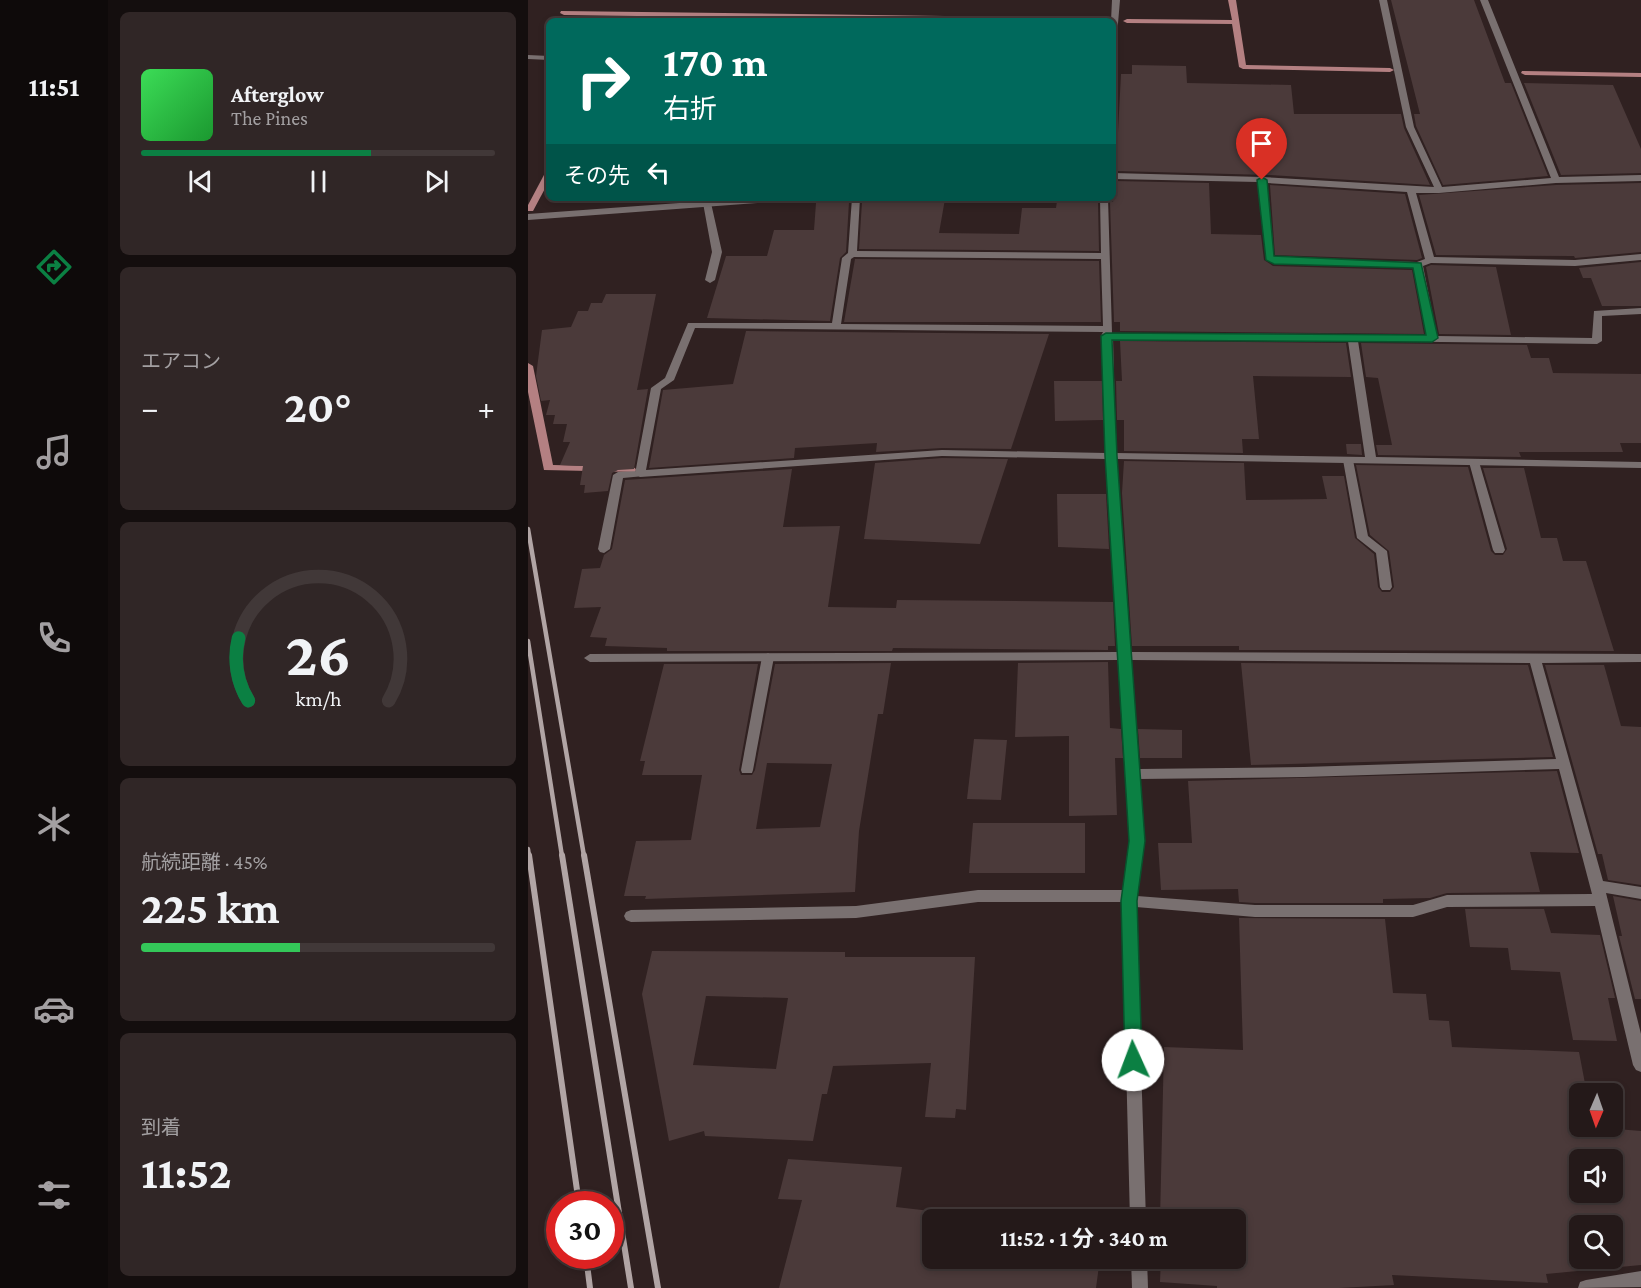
<!DOCTYPE html>
<html lang="ja">
<head>
<meta charset="utf-8">
<style>
	:root { --surface:#241919; --page:#302626; --text:#f1f3f6; --muted:#a3a0a2; --line:#413838; --accent:#0b8043 }
	body { margin:0; font-family:"Crimson Pro","Noto Sans JP",serif; background:var(--page); color:var(--text); height:100vh; display:flex; flex-direction:column; font-size:22px; white-space:nowrap }
	* { box-sizing:border-box; margin:0 }
	p { font-size:20px; color:var(--muted) }
	.icon { flex:none; width:33px; height:33px; fill:none; stroke:currentColor; stroke-width:2; stroke-linecap:round; stroke-linejoin:round }
	.map { position:relative; flex:1; overflow:hidden }
	.panel { display:flex; flex-direction:column; gap:12px; padding:12px; background:#140e0e; width:420px }
	.panel>* { flex:none }
	.banner { position:absolute; left:18px; top:18px; width:570px; height:183px; border-radius:9px; box-shadow:0 3px 9px #0003,0 0 0 2px var(--line); background:#00695c; color:#fff; overflow:hidden }
	.needle { width:39px; rotate:182deg }
	.controls { position:absolute; left:1041px; top:1083px; display:grid; gap:12px }
	.controls a { display:grid; place-items:center; width:54px; height:54px; border-radius:9px; background:var(--surface); box-shadow:0 3px 9px #0003,0 0 0 2px var(--line); font-size:30px }
	.speed { position:absolute; left:18px; top:1191px; display:flex; gap:12px; font-size:30px; font-weight:700; text-align:center }
	.speed>* { display:grid; place-content:center; width:78px; height:78px; border-radius:50%; background:var(--surface); box-shadow:0 3px 9px #0003,0 0 0 2px var(--line); line-height:1 }
	.speed .limit { border:9px solid #d22; background:#fff; color:#111 }
	.pin { position:absolute; display:grid; place-items:center; width:51px; height:51px; color:#fff; margin:-62px -26px; border-radius:50% 50% 50% 0; rotate:-45deg; box-shadow:0 0 6px #0007 }
	.pin .icon { rotate:45deg }
	.me { position:absolute; width:66px; margin:-33px; rotate:358deg; stroke-linejoin:round; filter:drop-shadow(0 0 4px #0008) }
	.turn { display:flex; align-items:center; gap:21px; height:126px; padding:0 18px; font-size:27px }
	.turn .icon { width:78px; height:78px; stroke-width:2.5 }
	.turn b { display:block; font-size:42px; line-height:51px }
	.then { display:flex; align-items:center; height:57px; padding:0 18px; background:#0003; gap:12px; font-size:22px }
	.big { font-size:45px; font-weight:700; line-height:1.1 }
	.panel .card { flex:1; display:flex; flex-direction:column; justify-content:center; gap:9px; min-width:0; padding:0 21px; border-radius:9px; background:var(--page) }
	.panel .dial { align-items:center; gap:0 }
	.dial svg { height:156px; overflow:visible; fill:none; stroke:var(--line); stroke-width:7; stroke-linecap:round; text-anchor:middle }
	.dial text { fill:var(--text); stroke:none }
	.song { display:flex; align-items:center; gap:18px }
	.cover { width:72px; height:72px; border-radius:9px; background:linear-gradient(135deg,hsl(130 70% 55%),hsl(130 70% 35%)) }
	.played { height:6px; border-radius:3px; background:linear-gradient(90deg,var(--accent) 65%,var(--line) 65%) }
	.keys { display:flex; justify-content:space-around; direction:ltr }
	.heat { display:flex; justify-content:space-between; align-items:center; font-size:33px; direction:ltr }
	.charge { height:9px; border-radius:4px; background:linear-gradient(90deg,#34c759 45%,var(--line) 0) }
	.trip { position:absolute; left:394px; top:1209px; width:324px; height:60px; border-radius:9px; background:var(--surface); box-shadow:0 3px 9px #0003,0 0 0 2px var(--line); font-weight:700; line-height:60px; text-align:center }
	main { display:flex; flex:1; min-height:0 }
	.menu { display:flex; flex-direction:column; width:108px; justify-content:space-around; align-items:center; background:#0e0a0a; color:var(--muted) }
	.menu .icon { width:42px; height:42px }
	.menu .on { color:var(--accent) }
	.menu b { font-size:27px; color:var(--text) }
	.map>svg:first-child { display:block }
	.lines { fill:none; stroke-linecap:round; stroke-linejoin:round }
	.stream { fill:#b48082; fill-rule:evenodd }
	.building { fill:#4b3a3a; fill-rule:evenodd }
	.service { fill:#797070; fill-rule:evenodd }
	.minor { fill:#797070; fill-rule:evenodd }
	.rail-far1 { stroke:#b1a5a5; stroke-width:4.5 }
	.rail { stroke:#b1a5a5; stroke-width:6 }
	.route { fill:#0b8043; stroke:#07532c; stroke-width:1.5 }
</style>
</head>
<body>
<main>
<nav class="menu">
<b>11:51</b>
<svg class="icon on" aria-label="directions" viewBox="0 0 24 24"><path d="M12 3l9 9-9 9-9-9zM9 14v-3h6M13 9l2 2-2 2"/></svg>
<svg class="icon" aria-label="music" viewBox="0 0 24 24"><path d="M9 18V5l10-2v13"/><circle cx="6" cy="18" r="3"/><circle cx="16" cy="16" r="3"/></svg>
<svg class="icon" aria-label="phone" viewBox="0 0 24 24"><path d="M5 4h4l2 5-3 2q2 4 5 5l2-3 5 2v4C11 20 4 13 5 4z"/></svg>
<svg class="icon" aria-label="climate" viewBox="0 0 24 24"><path d="M12 3v18M4 7l16 10M4 17L20 7"/></svg>
<svg class="icon" aria-label="car" viewBox="0 0 24 24"><path d="M5 17H2v-5l4-1 3-4h7l3 4 3 1v5h-3M9 17h6M6 11h13"/><circle cx="7" cy="17" r="2"/><circle cx="17" cy="17" r="2"/></svg>
<svg class="icon" aria-label="filters" viewBox="0 0 24 24"><path d="M4 7h16M4 17h16"/><circle cx="9" cy="7" r="2"/><circle cx="15" cy="17" r="2"/></svg>
</nav>
<section class="panel">
<div class="card">
<div class="song"><i class="cover"></i><div><b>Afterglow</b><p>The Pines</p></div></div>
<div class="played"></div>
<div class="keys"><svg class="icon" aria-label="previous" viewBox="0 0 24 24"><path d="M18 5L8 12l10 7zM5 5v14"/></svg><svg class="icon" aria-label="pause" viewBox="0 0 24 24"><path d="M8 5v14M16 5v14"/></svg><svg class="icon" aria-label="next" viewBox="0 0 24 24"><path d="M6 5l10 7-10 7zM19 5v14"/></svg></div>
</div>
<div class="card"><p>エアコン</p>
<div class="heat"><a>−</a><b class="big">20°</b><a>+</a></div>
</div>
<div class="card dial"><svg viewBox="0 0 100 80">
<path d="M14 69A42 42 0 1 1 86 69"/>
<path d="M14 69A42 42 0 0 1 9 37" stroke="#0b8043"/>
<text x="50" y="56" font-size="32" font-weight="700">26</text>
<text x="50" y="72" font-size="11">km/h</text>
</svg></div>
<div class="card"><p>航続距離 · 45%</p><b class="big">225 km</b><div class="charge"></div></div>
<div class="card"><p>到着</p><b class="big">11:52</b></div>
</section>
<div class="map">
<svg width="1113" height="1288" viewBox="0 0 1113 1288">
	<rect width="100%" height="100%" fill="#302121"/>
	<g class="lines">
		<!-- stream -->
		<g class="stream">
			<polygon points="700,0 708,0 718,65 862,68 866,70 862,72 715,69 711,67 704,24 599,23 595,21 599,19 704,20"/>
			<polygon points="33,11 576,18 580,20 485,21 36,15 32,13"/>
			<polygon points="994,71 1113,73 1113,77 997,75 993,73"/>
			<polygon points="21,170 21,181 5,211 0,211 0,205 17,173"/>
			<polygon points="0,363 5,366 25,465 103,467 107,468 108,470 107,472 16,470 0,392"/>
		</g>
	</g>
	<!-- building -->
	<g class="building">
		<polygon points="863,0 946,0 977,83 983,83 1020,176 915,185 888,126 886,114 892,114"/>
		<polygon points="604,65 658,66 659,83 763,85 766,114 873,114 876,128 902,185 741,175 588,171 593,74 604,74"/>
		<polygon points="996,83 1085,85 1113,149 1113,173 1033,175"/>
		<polygon points="587,181 681,183 683,234 733,235 736,260 745,266 884,270 896,334 592,331 592,322 586,322 582,202 585,202"/>
		<polygon points="1113,183 1113,252 1047,258 1046,256 908,255 891,195 1028,185"/>
		<polygon points="742,185 877,194 894,258 889,260 747,255"/>
		<polygon points="390,198 417,199 411,233 491,234 494,208 528,208 529,201 570,202 571,251 331,249 334,202 337,199"/>
		<polygon points="321,202 318,252 312,258 302,321 179,318 198,256 239,256 246,230 286,230 288,203"/>
		<polygon points="327,259 571,261 573,322 316,322"/>
		<polygon points="1113,262 1113,306 1074,306 1063,278 1055,278 1051,268"/>
		<polygon points="903,265 968,267 983,335 911,334 898,267"/>
		<polygon points="78,294 128,294 109,390 120,389 106,469 90,470 84,473 80,491 56,493 57,485 52,485 55,466 32,465 42,442 35,442 39,424 25,424 27,415 18,415 22,400 13,401 8,376 14,330 43,327 50,311 60,311 63,303 74,303"/>
		<polygon points="218,331 521,334 483,449 414,448 348,452 349,443 267,448 266,458 121,468 135,390 205,384"/>
		<polygon points="592,341 818,343 823,377 725,376 731,439 714,439 715,453 596,451 596,420 589,420 588,381 594,381"/>
		<polygon points="833,343 999,345 1003,358 1021,358 1025,373 1113,374 1113,443 1092,443 1095,452 991,452 993,457 850,455 848,445 864,445 850,378 838,377"/>
		<polygon points="526,381 574,381 575,420 527,421"/>
		<polygon points="818,444 833,444 834,455 819,454"/>
		<polygon points="414,458 480,459 452,544 336,539 347,463"/>
		<polygon points="596,461 716,463 718,500 799,499 794,476 816,476 827,538 846,554 850,587 854,592 862,592 866,587 861,551 842,535 828,465 940,467 963,551 967,555 975,555 979,549 955,468 996,468 1013,538 1029,538 1035,561 1058,561 1086,651 711,650 711,646 604,646 594,493"/>
		<polygon points="264,469 255,527 312,526 300,607 368,608 369,600 585,602 587,646 580,646 580,650 365,648 364,651 139,651 139,648 77,646 79,638 62,637 73,607 46,608 54,569 72,568 76,555 84,549 97,480"/>
		<polygon points="529,494 578,494 581,549 530,547"/>
		<polygon points="580,662 582,728 593,729 595,758 587,758 589,815 541,816 541,736 487,737 490,663"/>
		<path d="M363,663L355,714H350L331,831L327,892L117,899L118,896H96L108,841L163,840L174,775H114L117,761H112L136,664H230L211,770L213,775H224L227,770L247,664ZM239,763L304,764L292,827L228,829Z"/>
		<polygon points="713,663 1000,665 1025,757 723,765"/>
		<polygon points="1017,665 1076,665 1093,726 1113,727 1113,885 1080,880 1074,854 1070,854"/>
		<polygon points="610,729 654,730 654,758 612,758"/>
		<polygon points="446,739 479,740 473,800 439,799"/>
		<polygon points="1029,771 1051,853 1002,852 1012,892 919,893 902,898 855,899 855,903 727,903 711,902 710,889 633,890 630,843 664,843 660,781"/>
		<polygon points="445,823 557,823 557,873 441,873"/>
		<polygon points="1085,896 1113,901 1113,999 1107,999 1091,936 1094,936"/>
		<polygon points="937,909 1016,909 1023,933 1072,935 1087,998 1080,998 1089,1041 1045,1040 1032,972 983,970 980,948 942,947"/>
		<path d="M711,918L857,919L865,993L898,994L901,1020L921,1021L924,1047L1051,1052L1059,1094H1052V1126L1113,1131V1265L1018,1274L1020,1283L864,1275L866,1285L811,1288H689V1286L632,1282L633,1258H708V1220H632L636,1047L715,1050ZM1052,1160H1084V1192H1052ZM1052,1226H1084V1258H1052Z"/>
		<path d="M124,951L317,952V957H447L438,1110L428,1109L427,1118L397,1117L403,1063L305,1066L299,1094H294L285,1141L177,1136L176,1131L141,1141L114,994ZM178,996L260,998L248,1069L165,1065Z"/>
		<polygon points="260,1159 374,1167 368,1207 480,1220 405,1220 405,1258 572,1258 568,1288 251,1288 274,1200 250,1199"/>
	</g>
	<g class="lines">
		<!-- service -->
		<g class="service">
			<polygon points="179,200 183,203 194,252 187,280 182,283 177,280 184,252 175,203"/>
			<polygon points="820,457 825,460 840,536 859,551 864,587 862,590 854,590 852,587 848,553 829,538 815,460"/>
			<polygon points="946,459 951,462 977,550 975,553 967,553 965,550 941,462"/>
			<polygon points="112,471 116,472 117,474 116,476 95,478 82,549 76,553 72,552 70,549 85,475 90,472"/>
			<polygon points="240,653 246,657 225,770 224,773 214,773 213,770 234,657"/>
		</g>
		<!-- minor -->
		<g class="minor">
			<polygon points="584,0 592,0 589,35 585,37 585,21 583,21"/>
			<path d="M851,0H859L886,127L914,187L1023,178L952,0H960L1031,177L1113,175V181L1028,183L911,193H888L906,257L1047,260L1113,254V260L1047,266L903,263L895,266L909,336L1064,338L1066,311L1113,308V314L1074,316V341L1069,344L830,341L848,457L1113,462V468L589,459L602,652L1113,654V662L1014,663L1075,881L1113,887V899L1078,893L1113,1034V1072L1108,1070L1105,1065L1067,906L919,907L885,917H727L608,907L618,1220H602L594,902H450L328,918L103,922L98,920L96,916L98,912L103,910L328,906L450,890H595L602,841L591,660L62,662L56,658L62,654L590,652L578,459L414,456L112,477L107,474L123,388L137,378L160,323H304L314,258L320,253L324,198H332L329,251L573,253L572,198H580L584,333L824,334L899,336L886,268L746,264L738,260L730,182L585,179V173L734,177L906,187L878,127ZM739,183L879,192L897,259L889,262L748,258L745,257ZM326,257L573,259L575,326L313,324L323,259ZM167,328L575,332L573,336L575,338L578,453L414,450L118,470L133,389L146,380ZM585,339L820,341L837,457L588,453ZM603,660L1002,663L1028,759L776,767L611,769ZM1031,769L1064,894L919,895L885,905H727L609,896L616,841L611,779L776,777Z"/>
			<polygon points="0,55 21,56 21,60 0,59"/>
			<polygon points="220,198 259,198 255,201 0,220 0,214"/>
			<polygon points="603,1258 619,1258 620,1288 604,1288"/>
			<polygon points="1113,1271 1113,1287 1050,1288 1052,1282 1058,1280"/>
		</g>
		<!-- rail-far1 -->
		<g class="rail-far1">
			<polyline points="0,529 56,856"/>
			<polyline points="0,641 34,856"/>
			<polyline points="0,849 1,856"/>
		</g>
		<!-- rail -->
		<g class="rail">
			<polyline points="1,855 51,1204"/>
			<polyline points="34,855 103,1288"/>
			<polyline points="56,855 130,1288"/>
			<polyline points="58,1256 62,1288"/>
		</g>
	</g>
	<!-- route -->
	<polygon class="route" points="734,177 739,180 746,256 893,263 910,338 904,342 584,340 589,456 617,841 609,901 614,1060 611,1066 605,1068 599,1066 597,1060 593,901 601,841 577,456 573,336 578,333 898,335 885,268 746,264 738,260 729,180"/>
</svg>
<div class="controls">
<a><svg class="needle" viewBox="-14 -14 28 28"><path d="M0-13l5 13h-10z" fill="#e53935"/><path d="M0 13l5-13h-10z" fill="#a3a0a2"/></svg></a>
<a><svg class="icon" aria-label="sound" viewBox="0 0 24 24"><path d="M4 9h4l5-4v14l-5-4H4zM17 9q2 3 0 6"/></svg></a>
<a><svg class="icon" aria-label="search" viewBox="0 0 24 24"><circle cx="10" cy="10" r="6"/><path d="M15 15l6 6"/></svg></a>
</div>
<div class="speed"><div class="limit">30</div></div>
<div class="pin" style="left:734px;top:180px;background:#d93025"><svg class="icon" aria-label="arrive" viewBox="0 0 24 24"><path d="M6 21V4h12l-3 4 3 4H6"/></svg></div>
<svg class="me" style="left:605px;top:1060px" viewBox="-20 -20 40 40"><circle r="19" fill="#fff"/><path d="M0-13L10 11 0 6-10 11z" fill="#0b8043"/></svg>
<div class="trip">11:52 · 1 分 · 340 m</div>
<div class="banner">
<div class="turn"><svg class="icon" aria-label="right" viewBox="0 0 24 24"><path d="M7 20v-9h11M14 6l5 5-5 5"/></svg><div><b>170 m</b>右折</div></div>
<div class="then">その先<svg class="icon" aria-label="left" viewBox="0 0 24 24"><path d="M17 20v-9H6M10 6l-5 5 5 5"/></svg></div>
</div>
</div>
</main>
</body>
</html>
